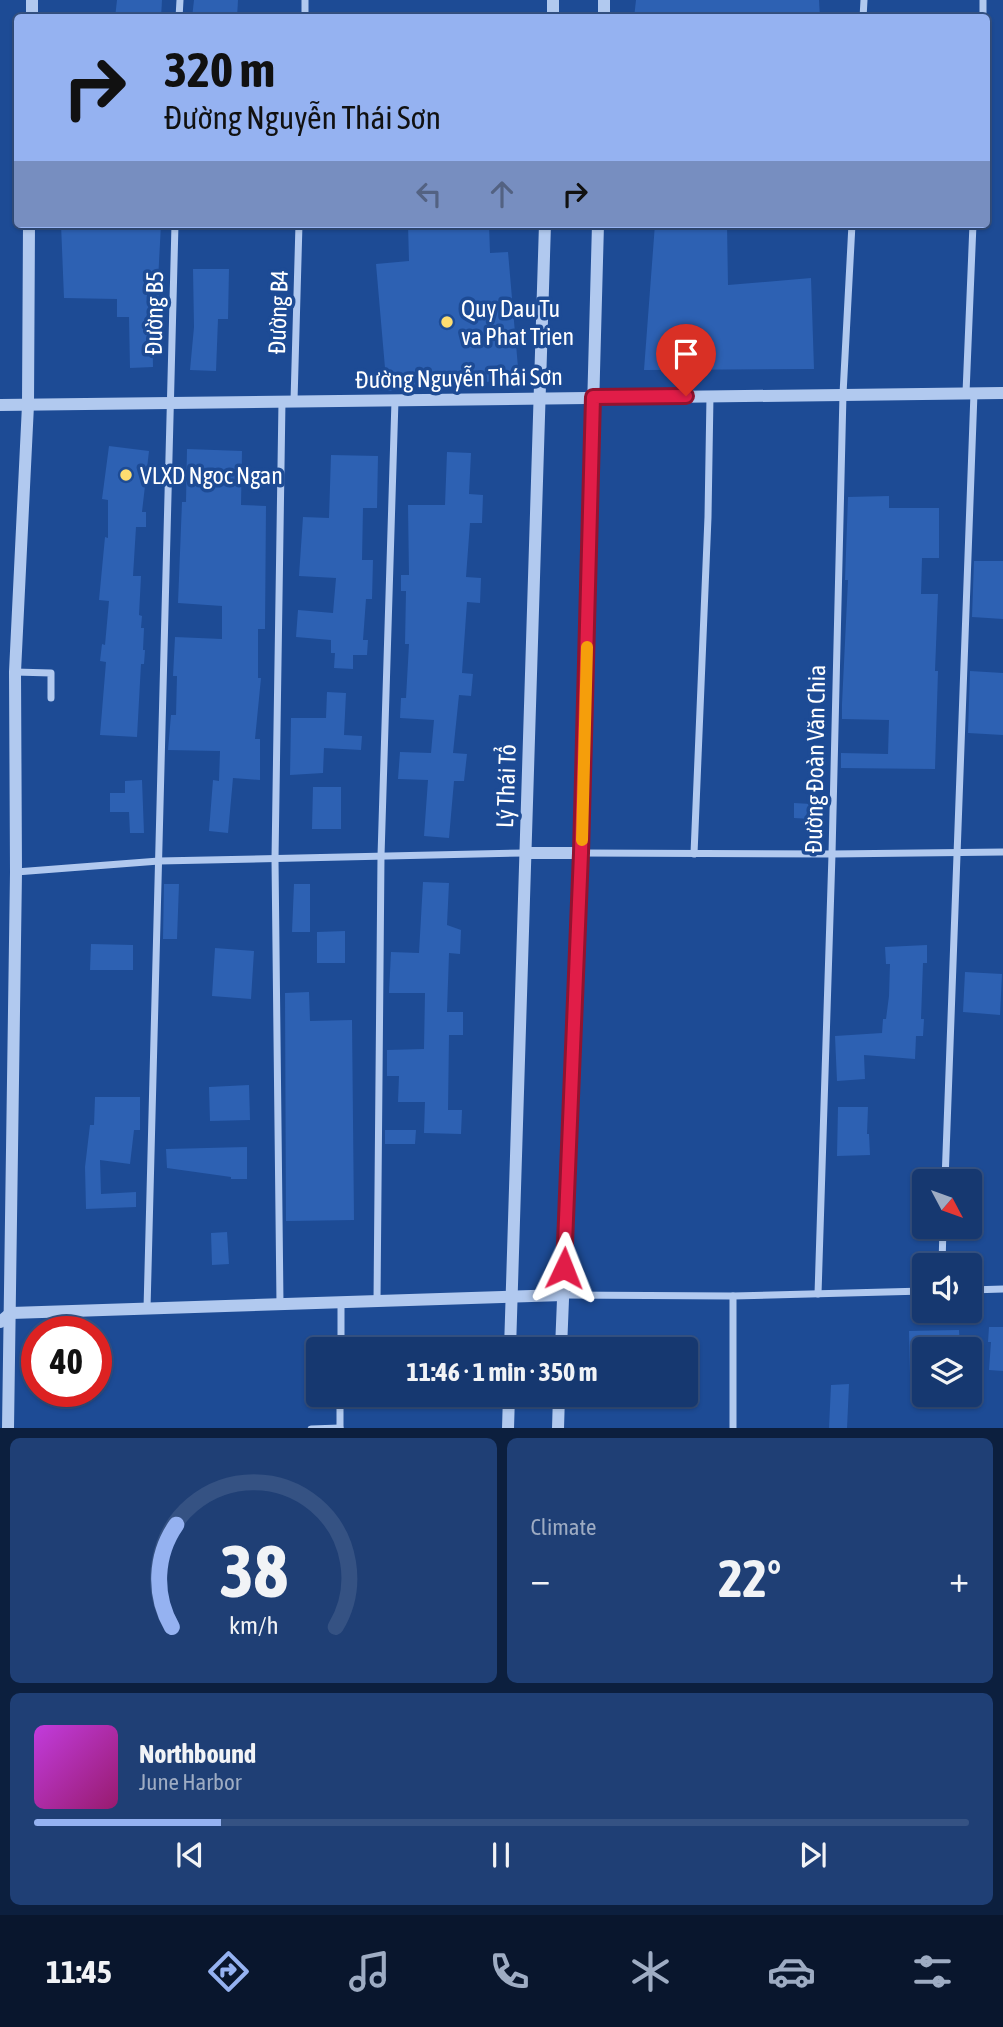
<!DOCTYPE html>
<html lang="en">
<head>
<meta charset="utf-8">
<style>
	:root { --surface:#163870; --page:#1f3f75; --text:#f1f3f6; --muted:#9eacc3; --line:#355283; --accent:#95b2f1 }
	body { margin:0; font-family:"Asap Condensed",sans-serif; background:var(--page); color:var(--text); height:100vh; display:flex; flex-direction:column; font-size:26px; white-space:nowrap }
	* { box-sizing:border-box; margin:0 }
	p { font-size:23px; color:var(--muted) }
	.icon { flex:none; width:38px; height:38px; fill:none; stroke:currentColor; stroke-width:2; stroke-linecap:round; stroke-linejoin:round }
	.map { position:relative; height:1428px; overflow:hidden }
	.side { display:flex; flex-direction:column; gap:10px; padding:10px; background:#0c1f3e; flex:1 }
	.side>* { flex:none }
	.top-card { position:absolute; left:14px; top:14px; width:976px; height:214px; border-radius:7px; box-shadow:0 2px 5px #0004,0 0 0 2px var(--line); background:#95b2f1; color:#111; overflow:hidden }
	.needle { width:46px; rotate:131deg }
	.buttons { position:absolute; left:912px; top:1169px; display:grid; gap:14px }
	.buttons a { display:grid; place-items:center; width:70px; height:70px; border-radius:7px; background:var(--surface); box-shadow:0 2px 5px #0004,0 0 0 2px var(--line); font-size:35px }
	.speed { position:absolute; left:21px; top:1316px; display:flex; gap:14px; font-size:35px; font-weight:700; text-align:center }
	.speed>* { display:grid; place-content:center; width:91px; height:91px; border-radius:50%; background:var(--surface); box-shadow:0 2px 5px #0004,0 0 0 2px var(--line); line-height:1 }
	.speed .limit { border:10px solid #d22; background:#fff; color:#111 }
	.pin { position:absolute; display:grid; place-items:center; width:60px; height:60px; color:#fff; margin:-72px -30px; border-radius:50% 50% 50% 0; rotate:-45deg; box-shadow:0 0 7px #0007 }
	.pin .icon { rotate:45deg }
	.me { position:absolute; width:77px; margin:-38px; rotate:2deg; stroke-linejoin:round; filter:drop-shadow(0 0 5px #0008) }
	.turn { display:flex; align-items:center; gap:24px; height:147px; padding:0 35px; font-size:32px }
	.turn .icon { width:91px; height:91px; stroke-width:2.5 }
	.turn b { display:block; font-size:49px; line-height:60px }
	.lanes { display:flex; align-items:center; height:66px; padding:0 35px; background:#0003; justify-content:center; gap:35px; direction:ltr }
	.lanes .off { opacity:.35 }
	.big { font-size:52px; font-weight:700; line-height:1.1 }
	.side .card { flex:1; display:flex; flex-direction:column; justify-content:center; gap:10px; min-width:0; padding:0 24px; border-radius:10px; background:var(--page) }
	.side .dial { align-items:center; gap:0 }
	.dial svg { height:182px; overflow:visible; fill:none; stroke:var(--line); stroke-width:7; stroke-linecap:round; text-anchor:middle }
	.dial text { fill:var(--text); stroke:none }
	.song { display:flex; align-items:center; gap:21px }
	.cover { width:84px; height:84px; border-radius:10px; background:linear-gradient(135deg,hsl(290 70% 55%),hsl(320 70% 35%)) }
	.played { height:7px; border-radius:4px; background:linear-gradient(90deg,var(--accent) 20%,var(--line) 20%) }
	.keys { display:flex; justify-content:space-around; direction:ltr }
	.heat { display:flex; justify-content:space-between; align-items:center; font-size:38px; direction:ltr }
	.side .tiles { flex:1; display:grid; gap:10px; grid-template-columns:1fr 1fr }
	.card:last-child { grid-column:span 2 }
	.trip { position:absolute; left:306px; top:1337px; width:392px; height:70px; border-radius:7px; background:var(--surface); box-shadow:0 2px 5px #0004,0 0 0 2px var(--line); font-weight:700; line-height:70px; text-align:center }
	.menu { display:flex; height:112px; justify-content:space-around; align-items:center; background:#09162d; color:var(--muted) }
	.menu .icon { width:49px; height:49px }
	.menu .current { color:var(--accent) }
	.menu b { font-size:32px; color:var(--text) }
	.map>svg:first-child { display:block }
	.building { fill:#2d61b3 }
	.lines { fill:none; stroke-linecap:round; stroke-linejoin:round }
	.minor { stroke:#b1c9ef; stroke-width:7 }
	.tertiary { stroke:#b1c9ef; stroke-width:12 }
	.route-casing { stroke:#92132f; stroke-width:18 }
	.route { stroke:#e11d48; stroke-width:12 }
	.slow { stroke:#f59e0b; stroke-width:12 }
	.poi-dot { fill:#fedd70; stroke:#1d4b95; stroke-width:2.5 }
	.labels { text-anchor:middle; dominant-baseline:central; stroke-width:7; stroke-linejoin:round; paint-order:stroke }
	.poi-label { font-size:24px; fill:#fff; stroke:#1d4b95; text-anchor:start }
	.street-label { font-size:24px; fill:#fff; stroke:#1d4b95 }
</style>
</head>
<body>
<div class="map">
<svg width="1003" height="1429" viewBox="0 0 1003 1429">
	<rect width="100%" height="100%" fill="#1d4b95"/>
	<!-- building -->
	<g class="building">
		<polygon points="117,0 162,0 161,18 115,18"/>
		<polygon points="194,0 238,0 237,18 192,18"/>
		<polygon points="636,0 819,0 820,18 634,18"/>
		<polygon points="61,224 161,224 158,281 159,302 162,303 162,318 152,318 153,367 130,368 129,317 117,317 117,299 64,298"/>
		<polygon points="408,224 489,224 490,253 508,252 519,379 387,391 376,264 409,261"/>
		<polygon points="655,224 727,224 728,285 811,278 814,369 644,370"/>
		<polygon points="193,269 229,269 228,319 218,319 216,371 190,370 194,327"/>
		<polygon points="109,446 149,451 142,512 146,512 146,527 136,527 133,576 141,576 139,615 142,616 141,628 144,628 143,650 145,650 144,664 141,664 137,737 100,735 106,662 100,661 102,644 105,645 109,601 99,600 105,537 108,538 108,500 102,499"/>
		<polygon points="187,449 242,451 241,505 266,506 265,629 258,629 258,678 261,678 255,739 260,739 260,780 233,778 228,833 209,831 213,780 219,781 220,751 168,750 171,715 176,715 177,676 173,676 175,637 222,639 222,606 178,603 182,502 186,502"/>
		<polygon points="447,452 471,453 469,494 483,495 482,523 470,523 466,577 481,578 480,603 467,602 462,673 473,674 471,696 459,695 453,753 467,754 464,781 454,781 449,838 424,836 428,780 398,779 400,752 431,753 434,720 400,718 401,698 406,698 409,644 405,644 406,591 401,591 401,575 409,575 408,505 445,505"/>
		<polygon points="331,455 378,456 377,508 363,508 362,560 373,560 372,599 366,599 363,640 368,640 367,655 353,655 353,669 334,668 335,653 331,653 331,640 296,637 298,610 333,613 336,578 299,576 303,517 329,518"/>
		<polygon points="889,496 889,508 939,508 939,558 922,558 921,594 938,594 935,671 938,671 935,769 841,768 841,753 888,754 889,720 842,719 842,704 848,580 845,580 848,497"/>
		<polygon points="974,561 1003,561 1003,619 972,617"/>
		<polygon points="970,671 1003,673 1003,735 968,733"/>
		<polygon points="327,692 346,693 344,735 362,736 361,750 324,748 323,773 290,775 291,718 326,718"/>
		<polygon points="142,780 144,833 130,833 129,812 110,812 110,793 125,793 125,781"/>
		<polygon points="313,787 341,787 341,829 312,829"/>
		<polygon points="794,803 811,804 811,819 794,818"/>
		<polygon points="423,882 449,883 447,925 461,930 460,954 449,953 447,1012 463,1012 463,1035 449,1035 448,1110 462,1110 461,1134 424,1133 425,1102 398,1102 399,1076 387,1076 387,1050 424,1049 425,993 389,993 391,952 419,953"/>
		<polygon points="164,884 179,884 177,939 163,939"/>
		<polygon points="294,884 310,884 310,932 292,932"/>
		<polygon points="345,931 345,963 317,963 317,932"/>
		<polygon points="91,944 133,945 133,970 90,970"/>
		<polygon points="927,945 927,963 923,963 921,1019 924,1019 923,1036 916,1036 915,1059 864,1055 865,1079 837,1081 835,1036 882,1033 883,1019 886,1019 889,996 890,964 886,964 885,947"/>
		<polygon points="215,948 254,951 251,999 212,996"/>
		<polygon points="965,972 1002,974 1000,1015 963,1012"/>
		<polygon points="309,992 310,1021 352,1020 354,1220 286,1221 285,993"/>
		<polygon points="249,1085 250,1120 210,1121 209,1087"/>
		<polygon points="95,1097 140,1097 140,1130 134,1130 130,1164 100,1160 101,1194 136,1192 136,1207 86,1209 85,1167 90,1125 94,1125"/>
		<polygon points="838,1107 868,1107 867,1134 869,1134 870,1155 837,1156"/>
		<polygon points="385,1130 416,1130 415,1144 385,1144"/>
		<polygon points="247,1147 247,1179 231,1179 231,1177 167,1168 166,1149"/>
		<polygon points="227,1232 229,1264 212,1265 211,1233"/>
		<polygon points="989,1327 1003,1327 1003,1371 989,1370 991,1342 988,1342"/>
		<polygon points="959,1330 960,1349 924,1349 924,1376 910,1376 909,1331"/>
		<polygon points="849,1384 847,1429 829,1429 831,1385"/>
	</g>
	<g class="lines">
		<!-- minor -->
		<g class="minor">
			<polyline points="179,18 180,0"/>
			<polyline points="305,18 305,0"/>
			<polyline points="863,18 864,0"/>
			<polyline points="983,18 983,0"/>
			<polyline points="966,393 973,224"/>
			<polyline points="294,401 299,224"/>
			<polyline points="15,672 51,673 51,698"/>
			<polyline points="581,853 832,854 1003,852"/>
			<polyline points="694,854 708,517 710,396"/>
			<polyline points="16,872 159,861 525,853"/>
			<polyline points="945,1181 974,393"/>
			<polyline points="942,1265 943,1227"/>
			<polyline points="970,1290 1003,1289"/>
			<polyline points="818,1294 832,854 843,394 852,224"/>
			<polyline points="563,1295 733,1296 924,1291"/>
			<polyline points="377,1301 381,856 395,400"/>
			<polyline points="280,1304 275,859 282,401"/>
			<polyline points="147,1309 175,224"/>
			<polyline points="341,1349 341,1303"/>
			<polyline points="311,1429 340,1428"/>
			<polyline points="340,1429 340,1395"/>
			<polyline points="733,1429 733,1296"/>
		</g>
		<!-- tertiary -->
		<g class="tertiary">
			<polyline points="32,18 32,0"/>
			<polyline points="553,18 553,0"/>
			<polyline points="604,18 604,0"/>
			<polyline points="0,405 1003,393"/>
			<polyline points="525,853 581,853"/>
			<polyline points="0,1322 11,1313 563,1295"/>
			<polyline points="510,1349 545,224"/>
			<polyline points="561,1349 581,853 598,224"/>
			<polyline points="8,1429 16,872 15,672 28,405 29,224"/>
			<polyline points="508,1429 509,1395"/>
			<polyline points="558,1429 559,1395"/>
		</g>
	</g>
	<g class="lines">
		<defs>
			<polyline id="route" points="564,1268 581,853 593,397 686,396"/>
		</defs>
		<!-- route casing -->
		<use href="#route" class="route-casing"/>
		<!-- route -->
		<use href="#route" class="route"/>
		<!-- slow -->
		<polyline class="slow" points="582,840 587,647"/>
	</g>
	<!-- markers -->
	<g class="poi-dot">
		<circle cx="447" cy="322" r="7"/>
		<circle cx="126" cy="475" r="7"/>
	</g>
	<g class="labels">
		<!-- poi labels -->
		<g class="poi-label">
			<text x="461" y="308">Quy Dau Tu<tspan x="461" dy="28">va Phat Trien</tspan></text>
			<text x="140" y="475">VLXD Ngoc Ngan</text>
		</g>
		<!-- street labels -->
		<g class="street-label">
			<text transform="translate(278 312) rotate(-88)">Đường B4</text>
			<text transform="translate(154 313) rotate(-89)">Đường B5</text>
			<text transform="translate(459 378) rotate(-1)">Đường Nguyễn Thái Sơn</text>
			<text transform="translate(815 759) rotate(-89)">Đường Đoàn Văn Chia</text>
			<text transform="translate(506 786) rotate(-88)">Lý Thái Tổ</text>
		</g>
	</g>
</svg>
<div class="buttons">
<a><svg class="needle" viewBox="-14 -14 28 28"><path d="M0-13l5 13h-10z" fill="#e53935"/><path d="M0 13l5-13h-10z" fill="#9eacc3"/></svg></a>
<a><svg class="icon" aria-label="sound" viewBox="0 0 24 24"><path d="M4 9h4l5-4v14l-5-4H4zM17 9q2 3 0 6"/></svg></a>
<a><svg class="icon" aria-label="layers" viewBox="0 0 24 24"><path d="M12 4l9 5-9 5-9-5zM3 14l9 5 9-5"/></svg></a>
</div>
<div class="speed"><div class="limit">40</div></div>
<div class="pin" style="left:686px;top:396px;background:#d93025"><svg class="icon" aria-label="arrive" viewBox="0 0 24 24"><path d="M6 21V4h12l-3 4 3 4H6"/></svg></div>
<svg class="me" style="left:564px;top:1268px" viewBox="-20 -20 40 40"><path d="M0-17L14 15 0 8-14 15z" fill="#e11d48" stroke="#fff" stroke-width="4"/></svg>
<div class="trip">11:46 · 1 min · 350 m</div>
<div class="top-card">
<div class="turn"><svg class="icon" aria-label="right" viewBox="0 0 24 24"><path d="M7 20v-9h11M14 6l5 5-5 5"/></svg><div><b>320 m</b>Đường Nguyễn Thái Sơn</div></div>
<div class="lanes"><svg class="icon off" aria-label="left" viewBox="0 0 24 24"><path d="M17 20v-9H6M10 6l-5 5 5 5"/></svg><svg class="icon off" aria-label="ahead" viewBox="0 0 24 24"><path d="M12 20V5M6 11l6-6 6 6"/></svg><svg class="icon" aria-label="right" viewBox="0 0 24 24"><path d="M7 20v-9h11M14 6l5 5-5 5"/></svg></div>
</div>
</div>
<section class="side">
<div class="tiles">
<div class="card dial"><svg viewBox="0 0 100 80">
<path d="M14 69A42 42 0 1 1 86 69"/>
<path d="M14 69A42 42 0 0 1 16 24" stroke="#95b2f1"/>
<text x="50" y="56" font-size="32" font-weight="700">38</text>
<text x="50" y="72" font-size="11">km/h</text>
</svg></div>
<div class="card"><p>Climate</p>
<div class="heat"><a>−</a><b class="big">22°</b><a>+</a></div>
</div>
<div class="card">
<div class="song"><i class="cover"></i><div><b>Northbound</b><p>June Harbor</p></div></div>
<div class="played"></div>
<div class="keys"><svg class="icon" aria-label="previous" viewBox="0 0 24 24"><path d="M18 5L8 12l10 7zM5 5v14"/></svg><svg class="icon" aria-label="pause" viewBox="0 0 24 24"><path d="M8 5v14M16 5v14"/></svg><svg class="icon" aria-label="next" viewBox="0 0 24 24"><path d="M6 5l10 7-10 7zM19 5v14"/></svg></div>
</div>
</div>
</section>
<nav class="menu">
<b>11:45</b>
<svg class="icon current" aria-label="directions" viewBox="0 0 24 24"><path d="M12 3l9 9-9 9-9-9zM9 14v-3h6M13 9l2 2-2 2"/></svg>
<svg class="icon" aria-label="music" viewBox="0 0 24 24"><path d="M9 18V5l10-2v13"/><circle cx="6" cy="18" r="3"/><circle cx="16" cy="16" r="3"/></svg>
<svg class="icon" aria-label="phone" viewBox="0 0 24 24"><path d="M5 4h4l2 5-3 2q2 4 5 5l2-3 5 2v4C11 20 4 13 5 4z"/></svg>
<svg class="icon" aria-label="climate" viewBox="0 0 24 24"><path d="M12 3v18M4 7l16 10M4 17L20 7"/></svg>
<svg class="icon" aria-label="car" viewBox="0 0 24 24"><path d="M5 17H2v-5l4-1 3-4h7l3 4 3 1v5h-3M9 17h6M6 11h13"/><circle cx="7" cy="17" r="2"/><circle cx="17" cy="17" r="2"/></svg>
<svg class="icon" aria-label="filters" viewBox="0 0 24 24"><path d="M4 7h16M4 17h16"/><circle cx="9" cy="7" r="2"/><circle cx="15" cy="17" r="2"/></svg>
</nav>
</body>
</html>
